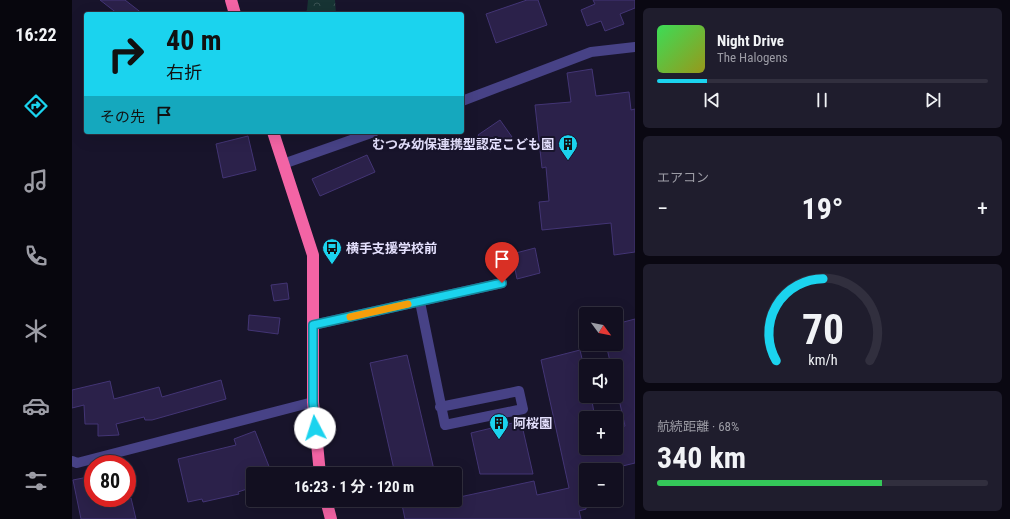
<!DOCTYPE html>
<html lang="ja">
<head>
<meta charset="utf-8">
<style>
	:root { --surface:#120f20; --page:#1f1d2d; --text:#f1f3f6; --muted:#9c9ca5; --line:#312f3e; --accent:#1bd3ee }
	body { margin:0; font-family:"Roboto Condensed","Noto Sans JP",sans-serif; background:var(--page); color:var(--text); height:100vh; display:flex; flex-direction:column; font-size:15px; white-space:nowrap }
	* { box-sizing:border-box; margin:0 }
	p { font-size:13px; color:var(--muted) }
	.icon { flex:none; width:22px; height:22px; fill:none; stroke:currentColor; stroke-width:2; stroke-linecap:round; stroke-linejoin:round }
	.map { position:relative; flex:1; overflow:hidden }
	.details { display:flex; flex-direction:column; gap:8px; padding:8px; background:#0a0812; width:375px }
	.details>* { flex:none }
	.top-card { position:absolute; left:12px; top:12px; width:380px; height:122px; border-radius:4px; box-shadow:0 4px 16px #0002,0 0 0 1px var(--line); background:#1bd3ee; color:#111; overflow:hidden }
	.needle { width:26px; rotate:122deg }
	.buttons { position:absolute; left:507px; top:307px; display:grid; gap:8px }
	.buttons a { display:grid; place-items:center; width:44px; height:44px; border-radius:4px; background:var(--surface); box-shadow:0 4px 16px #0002,0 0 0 1px var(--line); font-size:20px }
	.speed { position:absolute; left:12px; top:455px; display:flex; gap:8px; font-size:20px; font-weight:700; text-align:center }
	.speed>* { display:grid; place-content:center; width:52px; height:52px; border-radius:50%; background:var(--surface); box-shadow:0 4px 16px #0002,0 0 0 1px var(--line); line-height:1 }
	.speed .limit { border:6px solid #d22; background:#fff; color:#111 }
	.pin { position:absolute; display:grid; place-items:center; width:34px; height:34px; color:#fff; margin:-41px -17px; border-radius:50% 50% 50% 0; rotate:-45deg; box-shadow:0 0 4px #0007 }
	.pin .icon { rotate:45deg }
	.me { position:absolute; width:44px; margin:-22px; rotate:355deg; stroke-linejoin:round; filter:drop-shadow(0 0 3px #0008) }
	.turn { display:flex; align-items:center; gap:14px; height:84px; padding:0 16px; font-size:18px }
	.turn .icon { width:52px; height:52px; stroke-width:2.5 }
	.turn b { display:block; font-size:28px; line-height:34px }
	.then { display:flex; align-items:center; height:38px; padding:0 16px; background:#0003; gap:8px; font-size:15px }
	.big { font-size:30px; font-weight:700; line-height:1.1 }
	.details .widget { flex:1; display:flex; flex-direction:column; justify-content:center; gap:6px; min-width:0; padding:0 14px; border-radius:6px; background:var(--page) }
	.details .dial { align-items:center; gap:0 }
	.dial svg { height:104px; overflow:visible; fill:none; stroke:var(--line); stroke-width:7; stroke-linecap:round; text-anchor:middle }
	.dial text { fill:var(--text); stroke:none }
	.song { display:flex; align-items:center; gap:12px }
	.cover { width:48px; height:48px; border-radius:6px; background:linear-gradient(135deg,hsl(130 70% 55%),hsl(60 70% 35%)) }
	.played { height:4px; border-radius:2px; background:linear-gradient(90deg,var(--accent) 15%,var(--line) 15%) }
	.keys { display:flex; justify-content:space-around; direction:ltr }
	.heat { display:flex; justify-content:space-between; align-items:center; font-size:22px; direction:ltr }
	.charge { height:6px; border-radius:3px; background:linear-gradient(90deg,#34c759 68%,var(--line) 0) }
	.trip { position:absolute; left:174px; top:467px; width:216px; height:40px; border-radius:4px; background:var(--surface); box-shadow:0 4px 16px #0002,0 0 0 1px var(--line); font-weight:700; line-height:40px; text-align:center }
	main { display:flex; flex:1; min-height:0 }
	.menu { display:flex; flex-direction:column; width:72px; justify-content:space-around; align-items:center; background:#07060d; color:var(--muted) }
	.menu .icon { width:28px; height:28px }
	.menu .on { color:var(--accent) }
	.menu b { font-size:18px; color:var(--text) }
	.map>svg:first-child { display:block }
	.forest { fill:url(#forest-crowns) }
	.building { fill:#2b214a; stroke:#433575 }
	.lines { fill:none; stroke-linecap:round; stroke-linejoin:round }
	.minor { stroke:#474286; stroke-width:10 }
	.highway { stroke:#f364a5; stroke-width:12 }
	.route-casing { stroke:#12899b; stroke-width:10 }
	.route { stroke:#1bd3ee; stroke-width:7 }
	.slow { stroke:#f59e0b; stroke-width:7 }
	.labels { text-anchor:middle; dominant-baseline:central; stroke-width:4; stroke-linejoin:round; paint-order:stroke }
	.poi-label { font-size:13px; font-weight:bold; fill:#e4e0fd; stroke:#18142b; text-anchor:start }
</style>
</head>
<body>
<main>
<nav class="menu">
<b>16:22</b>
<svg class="icon on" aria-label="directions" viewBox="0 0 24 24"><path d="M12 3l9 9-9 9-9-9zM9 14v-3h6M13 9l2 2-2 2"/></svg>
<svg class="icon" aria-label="music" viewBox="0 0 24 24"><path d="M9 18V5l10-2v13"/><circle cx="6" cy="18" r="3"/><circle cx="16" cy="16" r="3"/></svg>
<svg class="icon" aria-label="phone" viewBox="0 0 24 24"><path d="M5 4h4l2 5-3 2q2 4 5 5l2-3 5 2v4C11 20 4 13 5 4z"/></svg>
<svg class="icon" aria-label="climate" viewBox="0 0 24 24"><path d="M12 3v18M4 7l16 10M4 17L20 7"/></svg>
<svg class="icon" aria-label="car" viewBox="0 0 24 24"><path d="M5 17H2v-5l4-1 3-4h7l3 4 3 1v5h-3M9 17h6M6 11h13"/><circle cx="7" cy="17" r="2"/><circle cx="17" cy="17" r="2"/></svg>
<svg class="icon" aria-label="filters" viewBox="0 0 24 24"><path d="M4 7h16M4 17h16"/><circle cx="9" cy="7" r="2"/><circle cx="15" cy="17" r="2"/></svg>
</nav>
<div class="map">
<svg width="563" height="519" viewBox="0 0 563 519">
	<defs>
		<pattern id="forest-crowns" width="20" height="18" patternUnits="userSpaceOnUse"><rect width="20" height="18" fill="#173434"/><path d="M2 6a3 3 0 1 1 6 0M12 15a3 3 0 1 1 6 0" fill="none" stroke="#395152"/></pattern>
	</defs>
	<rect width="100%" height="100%" fill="#18142b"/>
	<!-- forest -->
	<polygon class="forest" points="236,0 263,0 264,14 232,14 235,10"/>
	<!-- building -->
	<g class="building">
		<polygon points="28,0 53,0 71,14 46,14"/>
		<polygon points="455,0 466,0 475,25 424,43 414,14"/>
		<polygon points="521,0 563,0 563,8 548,14 552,24 533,31 529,21 515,26 509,10 523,4"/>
		<polygon points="520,69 524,96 557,92 559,110 563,109 563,252 542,255 539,223 470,230 467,202 477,201 474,167 470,168 463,105 499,102 495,73"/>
		<polygon points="428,120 440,137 418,152 406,135"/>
		<polygon points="176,136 184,170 151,178 144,144"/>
		<polygon points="295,155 303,172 248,196 240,179"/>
		<polygon points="463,248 468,273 445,279 440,254"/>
		<polygon points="215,283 217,299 202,301 199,285"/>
		<polygon points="177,315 208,318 206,334 176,330"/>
		<polygon points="563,319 563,463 534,470 514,470 514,509 507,511 509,519 333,519 329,500 383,500 383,498 462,481 465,495 497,488 469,360 508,350 514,376 514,396 519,396 523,418 514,418 514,448 544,448 544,428 553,426 544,386 544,366 539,366 534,344 544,344 544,324"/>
		<polygon points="335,355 363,474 323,474 298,363"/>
		<polygon points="149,380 154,399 80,420 73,420 72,417 44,424 47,435 26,436 26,424 13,424 12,405 0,408 0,390 38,381 42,399 87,387 90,397"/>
		<polygon points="449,421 461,474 408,474 399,433"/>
		<polygon points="183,431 200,474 181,474 181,487 166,492 167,494 131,502 130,499 116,502 106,459 164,445 162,439"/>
		<polygon points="21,476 21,498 59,498 64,519 9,519 1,480"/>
	</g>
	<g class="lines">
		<!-- minor -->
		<g class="minor">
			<polyline points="390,101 519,52 563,47"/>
			<polyline points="211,164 302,132"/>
			<polyline points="348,302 373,425 451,409 447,391 368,407"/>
			<polyline points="241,325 430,283"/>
			<polyline points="0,461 5,463 241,402"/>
		</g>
		<!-- highway -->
		<g class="highway">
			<polyline points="159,0 163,14"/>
			<polyline points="201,132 241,255 241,402 248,474"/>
			<polyline points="254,500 259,519"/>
		</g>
	</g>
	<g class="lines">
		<defs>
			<polyline id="route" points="243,428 241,402 241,325 430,283"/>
		</defs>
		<!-- route casing -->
		<use href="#route" class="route-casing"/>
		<!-- route -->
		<use href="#route" class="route"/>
		<!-- slow -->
		<polyline class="slow" points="278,317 336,304"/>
	</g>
	<!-- icons -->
	<defs>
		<symbol id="building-pin" viewBox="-11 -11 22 30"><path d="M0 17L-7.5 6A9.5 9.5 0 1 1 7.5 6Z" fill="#1bd3ee" stroke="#18142b"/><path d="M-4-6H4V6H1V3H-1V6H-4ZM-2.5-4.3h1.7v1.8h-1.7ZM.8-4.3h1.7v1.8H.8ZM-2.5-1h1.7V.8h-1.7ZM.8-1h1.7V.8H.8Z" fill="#111"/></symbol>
		<symbol id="bus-pin" viewBox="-11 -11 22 30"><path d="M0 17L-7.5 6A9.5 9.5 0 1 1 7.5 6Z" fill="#1bd3ee" stroke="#18142b"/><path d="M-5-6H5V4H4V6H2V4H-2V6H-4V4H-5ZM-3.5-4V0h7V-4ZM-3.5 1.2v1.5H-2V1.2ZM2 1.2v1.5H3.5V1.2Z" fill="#111"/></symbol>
	</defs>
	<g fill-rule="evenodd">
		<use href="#building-pin" x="485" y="133" width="22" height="30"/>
		<use href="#bus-pin" x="249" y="237" width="22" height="30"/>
		<use href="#building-pin" x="416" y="412" width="22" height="30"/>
	</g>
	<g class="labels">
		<!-- poi labels -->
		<g class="poi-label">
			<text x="482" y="144" text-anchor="end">むつみ幼保連携型認定こども園</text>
			<text x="274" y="248">横手支援学校前</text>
			<text x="441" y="423">阿桜園</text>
		</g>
	</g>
</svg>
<div class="buttons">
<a><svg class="needle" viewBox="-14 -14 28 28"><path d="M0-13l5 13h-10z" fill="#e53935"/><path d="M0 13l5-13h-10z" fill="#9c9ca5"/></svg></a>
<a><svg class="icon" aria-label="sound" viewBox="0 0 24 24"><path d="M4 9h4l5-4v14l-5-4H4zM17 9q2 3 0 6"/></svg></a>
<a>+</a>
<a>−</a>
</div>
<div class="speed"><div class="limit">80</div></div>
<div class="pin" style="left:430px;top:283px;background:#d93025"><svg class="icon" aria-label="arrive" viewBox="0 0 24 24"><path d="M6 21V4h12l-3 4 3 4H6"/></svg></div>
<svg class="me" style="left:243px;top:428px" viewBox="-20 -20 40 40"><circle r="19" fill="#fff"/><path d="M0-13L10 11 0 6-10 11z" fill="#1bd3ee"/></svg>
<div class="trip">16:23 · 1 分 · 120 m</div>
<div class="top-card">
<div class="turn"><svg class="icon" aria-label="right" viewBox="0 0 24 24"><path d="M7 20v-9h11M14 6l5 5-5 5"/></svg><div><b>40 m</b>右折</div></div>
<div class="then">その先<svg class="icon" aria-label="arrive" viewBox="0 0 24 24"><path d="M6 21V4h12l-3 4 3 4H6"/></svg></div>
</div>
</div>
<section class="details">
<div class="widget">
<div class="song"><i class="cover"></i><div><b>Night Drive</b><p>The Halogens</p></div></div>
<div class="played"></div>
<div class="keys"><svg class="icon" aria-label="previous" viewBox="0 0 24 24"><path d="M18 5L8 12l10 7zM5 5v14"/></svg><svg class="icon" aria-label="pause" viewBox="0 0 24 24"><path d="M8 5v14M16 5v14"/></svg><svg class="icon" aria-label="next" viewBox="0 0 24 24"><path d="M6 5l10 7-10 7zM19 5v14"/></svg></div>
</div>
<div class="widget"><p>エアコン</p>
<div class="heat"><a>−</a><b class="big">19°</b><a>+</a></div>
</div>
<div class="widget dial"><svg viewBox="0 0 100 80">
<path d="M14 69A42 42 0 1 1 86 69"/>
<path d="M14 69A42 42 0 0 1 50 6" stroke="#1bd3ee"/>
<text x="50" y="56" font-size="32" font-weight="700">70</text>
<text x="50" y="72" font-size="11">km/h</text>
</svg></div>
<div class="widget"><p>航続距離 · 68%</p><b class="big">340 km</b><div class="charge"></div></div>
</section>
</main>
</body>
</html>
